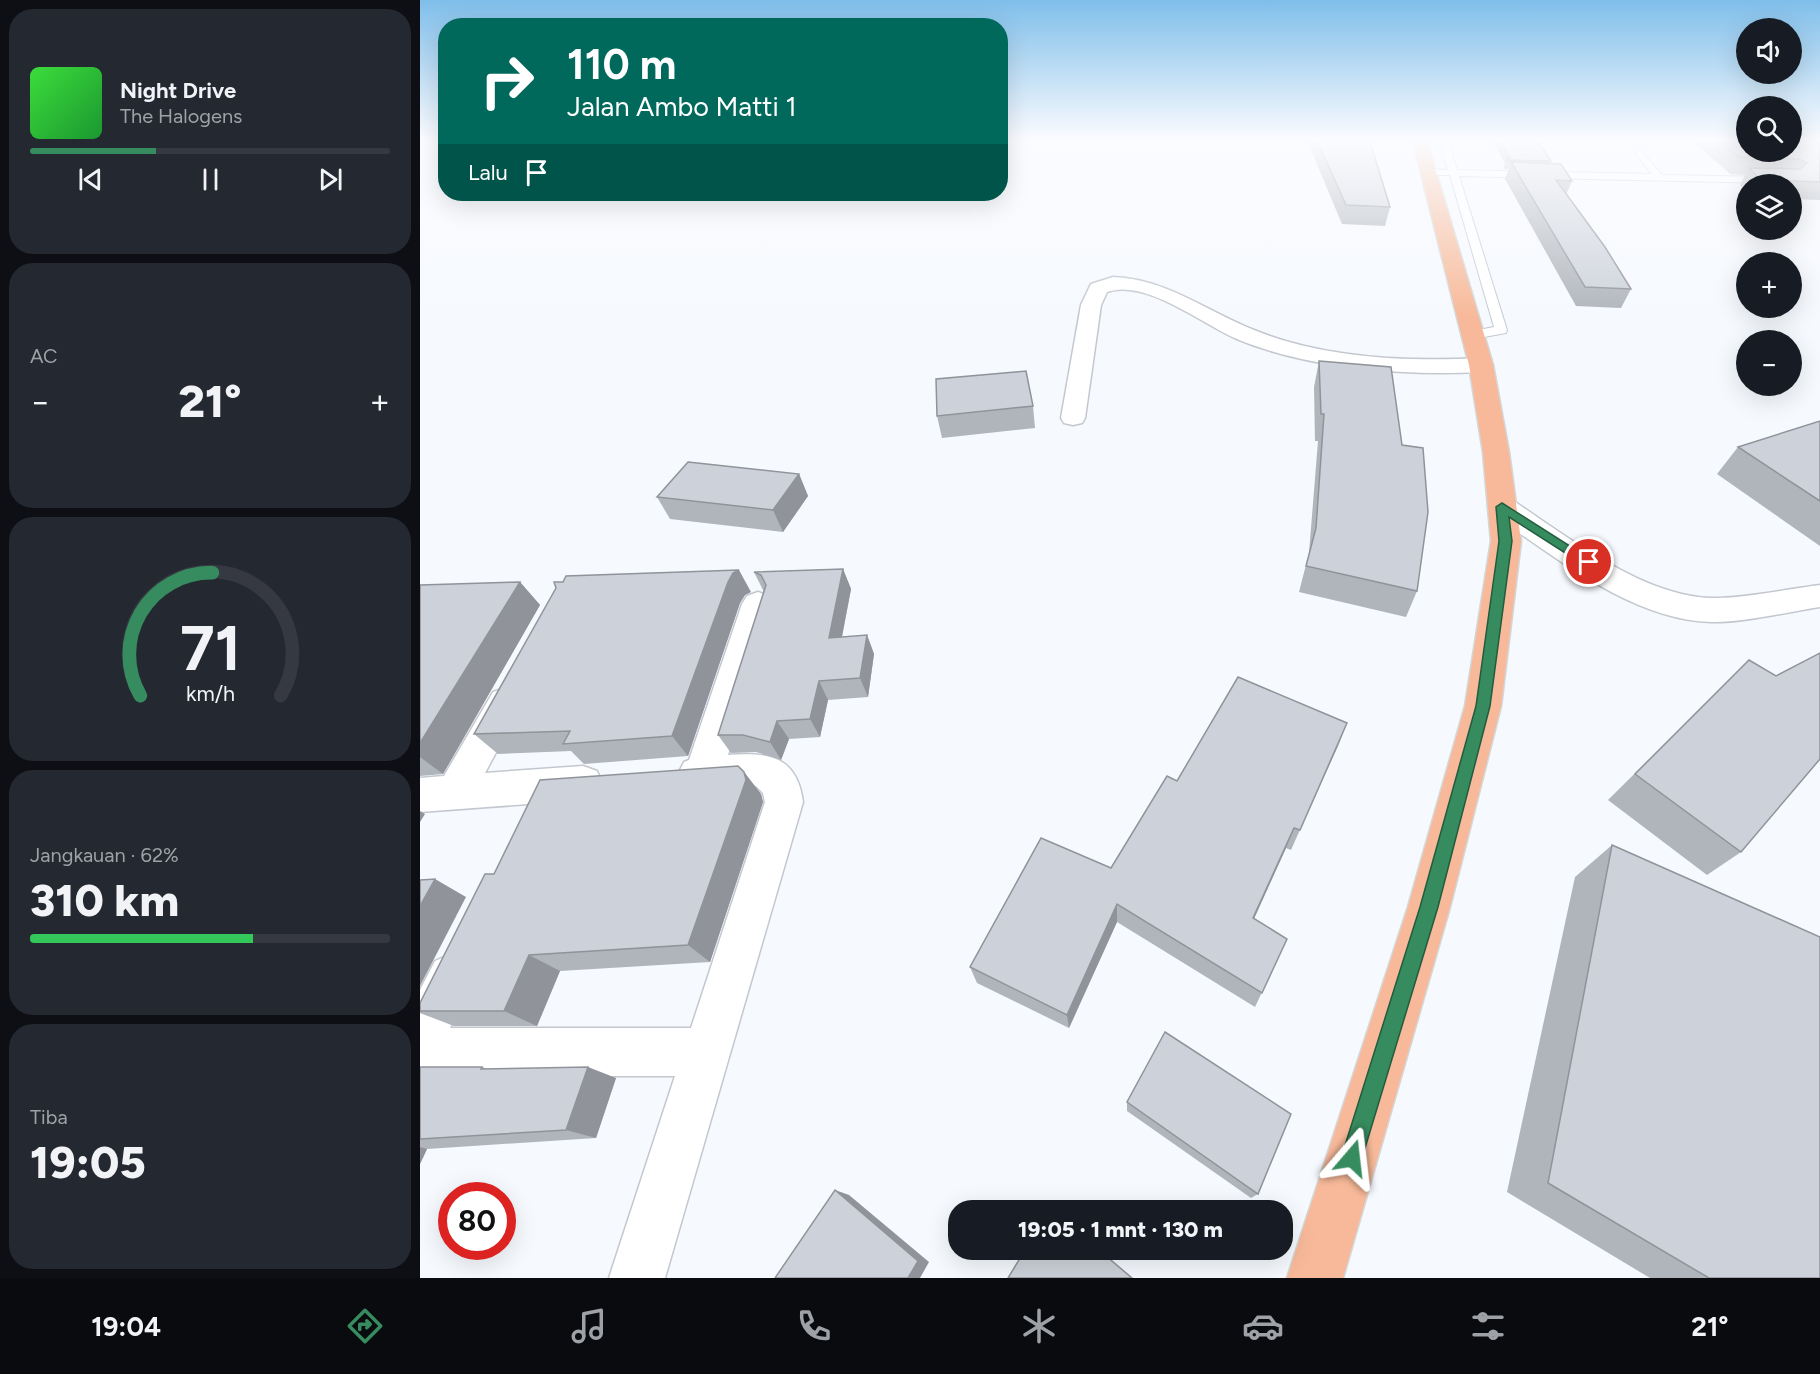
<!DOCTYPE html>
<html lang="id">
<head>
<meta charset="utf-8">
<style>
	:root { --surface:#171b24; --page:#242831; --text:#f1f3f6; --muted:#9ea1a6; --line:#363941; --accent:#368c5f }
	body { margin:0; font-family:Figtree,sans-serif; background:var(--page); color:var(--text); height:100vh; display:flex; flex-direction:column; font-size:22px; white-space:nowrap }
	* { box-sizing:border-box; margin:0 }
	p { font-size:20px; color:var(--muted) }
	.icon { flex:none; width:33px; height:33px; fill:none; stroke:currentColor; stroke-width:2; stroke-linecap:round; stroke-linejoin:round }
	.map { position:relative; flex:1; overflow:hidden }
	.details { display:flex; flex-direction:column; gap:9px; padding:9px; background:#0d0f14; width:420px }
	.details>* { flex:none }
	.banner { position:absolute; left:18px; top:18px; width:570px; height:183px; border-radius:24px; box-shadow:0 6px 24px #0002; background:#00695c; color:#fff; overflow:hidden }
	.fabs { position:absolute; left:1316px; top:18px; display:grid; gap:12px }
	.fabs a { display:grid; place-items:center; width:66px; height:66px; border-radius:50%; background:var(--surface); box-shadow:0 6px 24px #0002; font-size:30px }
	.speed { position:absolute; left:18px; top:1182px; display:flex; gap:12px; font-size:30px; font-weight:700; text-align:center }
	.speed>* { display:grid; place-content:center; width:78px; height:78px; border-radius:50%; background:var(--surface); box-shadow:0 6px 24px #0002; line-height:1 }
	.speed .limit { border:9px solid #d22; background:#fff; color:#111 }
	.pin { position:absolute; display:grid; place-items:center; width:51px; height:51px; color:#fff; margin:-26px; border:3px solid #fff; border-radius:50%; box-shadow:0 2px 6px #0007 }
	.me { position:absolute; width:66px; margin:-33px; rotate:17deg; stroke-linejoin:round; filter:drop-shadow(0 0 4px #0008) }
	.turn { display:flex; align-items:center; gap:21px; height:126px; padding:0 30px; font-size:27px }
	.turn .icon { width:78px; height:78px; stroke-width:2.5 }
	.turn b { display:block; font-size:42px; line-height:51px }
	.then { display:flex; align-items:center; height:57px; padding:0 30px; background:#0003; gap:12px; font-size:22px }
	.big { font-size:45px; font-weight:800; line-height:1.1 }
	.details .tile { flex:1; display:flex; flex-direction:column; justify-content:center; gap:9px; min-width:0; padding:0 21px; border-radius:24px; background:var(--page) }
	.details .dial { align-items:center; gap:0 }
	.dial svg { height:156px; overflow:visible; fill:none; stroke:var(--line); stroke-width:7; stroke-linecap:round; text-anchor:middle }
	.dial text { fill:var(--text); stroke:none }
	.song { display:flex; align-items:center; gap:18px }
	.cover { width:72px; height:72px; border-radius:9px; background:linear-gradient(135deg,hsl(120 70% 55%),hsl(130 70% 35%)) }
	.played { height:6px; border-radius:3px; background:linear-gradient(90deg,var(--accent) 35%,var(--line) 35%) }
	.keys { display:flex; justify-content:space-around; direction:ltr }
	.heat { display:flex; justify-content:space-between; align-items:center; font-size:33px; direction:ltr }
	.charge { height:9px; border-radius:4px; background:linear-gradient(90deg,#34c759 62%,var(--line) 0) }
	.trip { position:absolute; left:528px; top:1200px; width:345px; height:60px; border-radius:24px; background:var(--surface); box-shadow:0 6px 24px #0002; font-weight:800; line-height:60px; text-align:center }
	.dock { display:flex; height:96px; justify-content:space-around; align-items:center; background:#090b0e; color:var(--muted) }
	.dock .icon { width:42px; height:42px }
	.dock .selected { color:var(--accent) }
	.dock b { font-size:27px; color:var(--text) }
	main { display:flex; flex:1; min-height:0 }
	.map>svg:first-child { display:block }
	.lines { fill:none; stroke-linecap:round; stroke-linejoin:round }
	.lane-casing { stroke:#c3c8cf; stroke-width:2 }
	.street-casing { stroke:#c3c8cf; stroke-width:3 }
	.highway-casing { stroke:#d5d6d6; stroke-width:3 }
	.lane { fill:#fff; fill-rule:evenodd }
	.street { fill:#fff; fill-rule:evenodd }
	.highway { fill:#f7b999; fill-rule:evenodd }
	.wall { fill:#b0b5bb }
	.shaded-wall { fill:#909399 }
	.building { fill:#cdd2da; stroke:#909399; stroke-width:1.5 }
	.route { fill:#368c5f; stroke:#235b3e; stroke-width:1.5 }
</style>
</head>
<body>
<main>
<section class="details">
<div class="tile">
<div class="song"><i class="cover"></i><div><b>Night Drive</b><p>The Halogens</p></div></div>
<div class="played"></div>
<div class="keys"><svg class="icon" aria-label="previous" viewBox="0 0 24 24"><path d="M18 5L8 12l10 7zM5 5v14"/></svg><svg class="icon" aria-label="pause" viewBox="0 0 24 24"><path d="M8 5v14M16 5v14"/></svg><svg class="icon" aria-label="next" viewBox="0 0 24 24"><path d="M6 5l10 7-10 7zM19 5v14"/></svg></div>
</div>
<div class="tile"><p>AC</p>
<div class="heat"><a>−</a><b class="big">21°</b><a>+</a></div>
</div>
<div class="tile dial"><svg viewBox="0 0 100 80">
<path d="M14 69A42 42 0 1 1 86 69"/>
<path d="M14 69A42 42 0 0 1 51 6" stroke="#368c5f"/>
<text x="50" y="56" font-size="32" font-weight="700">71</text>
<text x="50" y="72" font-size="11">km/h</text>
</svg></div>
<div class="tile"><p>Jangkauan · 62%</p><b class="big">310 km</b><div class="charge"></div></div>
<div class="tile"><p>Tiba</p><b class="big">19:05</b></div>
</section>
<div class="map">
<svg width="1400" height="1278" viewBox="0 0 1400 1278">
	<rect width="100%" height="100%" fill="#f6f9fe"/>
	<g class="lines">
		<defs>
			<g id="lane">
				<polygon points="1019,138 1027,138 1037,170 1232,174 1215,153 1220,150 1242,175 1349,177 1354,180 1349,183 1039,176 1087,330 1086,333 1053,339 1048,338 1048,332 1074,327 1030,175 1008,175 1003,172 1008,169 1028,170"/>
				<polygon points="1203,138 1212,138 1208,141"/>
			</g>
			<g id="street">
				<path d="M693,277C747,279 786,311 834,330C903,358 987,362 1061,358L1069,360L1073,365L1069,370L1061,372C985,376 888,369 817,339C782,324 725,278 687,292L681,305L665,418L662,423L653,425L644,423L641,418L661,305L671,284Z"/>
				<path d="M1082,498L1092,500C1148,537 1222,596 1291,598C1323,599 1367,589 1400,585V607C1368,612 1321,623 1291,622C1212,620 1134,556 1072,514L1068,507L1072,500Z"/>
				<path d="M338,592L349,596L354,604L308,755C347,752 377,755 383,802L245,1278H189L255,1076H0V990L15,961L31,954L47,961L54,977L30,1028H271L345,802L343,793L336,786L283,791L264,786L258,774L264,762L269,760L322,604L327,596Z"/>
				<polygon points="85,688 97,692 103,702 65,773 163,766 177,771 182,783 177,795 163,800 0,812 0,778 24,776 73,692"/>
			</g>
			<polygon id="highway" points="992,138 1006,138 1073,365 1089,452 1101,541 1081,706 1030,907 923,1278 867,1278 988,907 1045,706 1071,541 1063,452 1049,365"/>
		</defs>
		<!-- lane casing -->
		<use href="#lane" class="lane-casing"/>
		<!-- street casing -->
		<use href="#street" class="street-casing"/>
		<!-- highway casing -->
		<use href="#highway" class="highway-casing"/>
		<!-- lane -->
		<use href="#lane" class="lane"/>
		<!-- street -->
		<use href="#street" class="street"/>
		<!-- highway -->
		<use href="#highway" class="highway"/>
	</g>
	<!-- wall -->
	<g class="wall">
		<polygon points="886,138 949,138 970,207 965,226 922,224"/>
		<polygon points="1071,138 1116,138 1131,161 1130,163 1152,181 1146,195 1211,289 1201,308 1156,306 1085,179 1089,169 1083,169 1085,163"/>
		<polygon points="1269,138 1400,139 1400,200 1371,199 1371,184 1326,184 1326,192 1320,185 1325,175 1310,174"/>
		<polygon points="899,361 997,591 986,617 879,592 889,553 898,441 895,441 894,387"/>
		<polygon points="613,406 615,428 522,438 517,416"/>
		<polygon points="1400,421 1400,546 1297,474 1318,447"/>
		<polygon points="379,474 388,496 363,532 250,519 237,497"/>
		<polygon points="423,569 431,589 422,637 447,635 454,654 448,697 408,700 400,737 369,739 361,760 336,752 311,753 298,735 344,592 334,572"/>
		<polygon points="100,582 120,605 23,774 0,776 0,585"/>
		<polygon points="136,588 331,592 325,595 320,603 268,756 164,764 151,751 78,754 54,734"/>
		<polygon points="1329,660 1321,852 1287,875 1188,800"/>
		<polygon points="927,723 871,850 866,848 834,919 867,939 835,1007 697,922 649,1028 557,983 550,967 691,868 757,781"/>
		<polygon points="324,772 341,794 343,802 290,962 140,971 117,1026 34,1026 0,1013 0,1003 74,874"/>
		<polygon points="1192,845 1400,1278 1230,1278 1087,1192 1155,877"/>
		<polygon points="0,1067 62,1067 68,1069 196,1078 176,1138 7,1149 0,1164"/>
		<polygon points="707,1102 838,1194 831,1198 707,1111"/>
	</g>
	<!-- shaded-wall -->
	<g class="shaded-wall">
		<polygon points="379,474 388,496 363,532 353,510"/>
		<polygon points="423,569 431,589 418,657 409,638"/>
		<polygon points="319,570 331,592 325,595 320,603 268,756 252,736 308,582 313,573"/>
		<polygon points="100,582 120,605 23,774 0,757 0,743"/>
		<polygon points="447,635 454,654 448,697 440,678"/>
		<polygon points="399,681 408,700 400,737 390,719"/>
		<polygon points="357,721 369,739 361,760 350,742"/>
		<polygon points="927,723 918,746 871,850 880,830"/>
		<polygon points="324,772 341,794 343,802 290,962 268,945"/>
		<polygon points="0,811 5,814 0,822"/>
		<polygon points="874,828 866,848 826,936 833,918"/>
		<polygon points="15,879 46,897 0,986 0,906"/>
		<polygon points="697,904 697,922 649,1028 647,1015"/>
		<polygon points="109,955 140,971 117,1026 84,1011"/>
		<polygon points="168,1067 196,1078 176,1138 146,1130"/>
		<polygon points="0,1147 7,1149 0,1164"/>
		<polygon points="415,1190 429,1195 509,1262 500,1278 488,1278"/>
	</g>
	<!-- building -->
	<g class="building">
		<polygon points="896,138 949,138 970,207 926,205"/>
		<polygon points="1079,138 1116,138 1131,161 1086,160 1090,158"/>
		<polygon points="1296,138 1326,138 1326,152 1371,152 1371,138 1398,138 1400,139 1400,182 1341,180 1329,168 1380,169 1387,163 1379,159 1319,157"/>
		<polygon points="1091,162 1141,164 1152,181 1136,180 1185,247 1211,289 1165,287"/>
		<polygon points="899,361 971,367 982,445 1003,448 1008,512 997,591 886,566 896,528 904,414 901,414"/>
		<polygon points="606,371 613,406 517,416 516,379"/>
		<polygon points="1400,421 1400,501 1318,447"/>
		<polygon points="268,462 379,474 353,510 237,497"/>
		<polygon points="423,569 409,638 447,635 440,678 399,681 390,719 357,721 350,742 323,735 298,735 346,585 341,575 334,572"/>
		<polygon points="319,570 313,573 308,582 252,736 143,744 150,731 54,734 136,588 134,582 143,582 146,576"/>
		<polygon points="100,582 0,743 0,585"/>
		<polygon points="1400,653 1400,759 1321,852 1215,774 1329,660 1356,676"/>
		<polygon points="818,677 927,723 880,830 874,828 833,918 867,939 842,993 697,904 647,1015 550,967 621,838 691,868 747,776 757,781"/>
		<polygon points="318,766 324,772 326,780 268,945 109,955 84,1011 0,1011 0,1003 65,874 74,874 120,780"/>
		<polygon points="1192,845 1400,937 1400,1278 1289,1278 1128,1183"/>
		<polygon points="15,879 0,906 0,880"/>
		<polygon points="745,1032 871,1114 838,1194 707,1102"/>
		<polygon points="0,1067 62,1067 61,1069 168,1067 146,1130 0,1139"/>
		<polygon points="415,1190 498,1261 488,1278 355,1278"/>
		<polygon points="630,1207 635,1210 628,1210"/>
		<polygon points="605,1250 679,1250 712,1278 588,1278"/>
	</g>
	<!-- sky -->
	<linearGradient id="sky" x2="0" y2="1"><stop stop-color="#7fbeea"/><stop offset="0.44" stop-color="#fbfcff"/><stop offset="1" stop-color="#fbfcff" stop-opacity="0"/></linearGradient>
	<rect width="1400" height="317" fill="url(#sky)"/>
	<!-- route -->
	<polygon class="route" points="1082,503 1175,562 1173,565 1164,565 1089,517 1092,541 1070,706 1018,907 942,1158 939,1166 932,1169 924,1166 921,1158 1000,907 1056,706 1079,541 1076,507"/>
</svg>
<div class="fabs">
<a><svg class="icon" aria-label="sound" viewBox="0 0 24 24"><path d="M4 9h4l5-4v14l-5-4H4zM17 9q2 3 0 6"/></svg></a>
<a><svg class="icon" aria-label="search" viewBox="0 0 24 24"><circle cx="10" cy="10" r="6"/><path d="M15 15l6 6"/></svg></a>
<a><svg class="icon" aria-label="layers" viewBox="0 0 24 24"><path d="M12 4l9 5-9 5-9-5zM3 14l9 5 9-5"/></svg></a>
<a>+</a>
<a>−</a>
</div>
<div class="speed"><div class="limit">80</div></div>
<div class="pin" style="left:1169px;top:562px;background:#d93025"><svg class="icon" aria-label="arrive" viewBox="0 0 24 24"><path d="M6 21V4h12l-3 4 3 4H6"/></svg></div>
<svg class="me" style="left:932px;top:1158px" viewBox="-20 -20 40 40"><path d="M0-17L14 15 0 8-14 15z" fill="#368c5f" stroke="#fff" stroke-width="4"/></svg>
<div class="trip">19:05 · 1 mnt · 130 m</div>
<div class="banner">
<div class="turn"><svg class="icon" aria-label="right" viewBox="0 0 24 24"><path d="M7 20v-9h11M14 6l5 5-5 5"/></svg><div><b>110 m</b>Jalan Ambo Matti 1</div></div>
<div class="then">Lalu<svg class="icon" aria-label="arrive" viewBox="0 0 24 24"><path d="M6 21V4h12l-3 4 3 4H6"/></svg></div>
</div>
</div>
</main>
<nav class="dock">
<b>19:04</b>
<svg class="icon selected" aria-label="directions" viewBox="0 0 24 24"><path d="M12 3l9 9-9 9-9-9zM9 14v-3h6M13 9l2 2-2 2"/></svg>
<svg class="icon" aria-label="music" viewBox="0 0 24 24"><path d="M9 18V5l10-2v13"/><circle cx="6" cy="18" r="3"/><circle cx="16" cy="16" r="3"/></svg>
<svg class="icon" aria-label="phone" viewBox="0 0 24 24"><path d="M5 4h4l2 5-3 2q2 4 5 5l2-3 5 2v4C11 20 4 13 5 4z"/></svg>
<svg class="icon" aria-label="climate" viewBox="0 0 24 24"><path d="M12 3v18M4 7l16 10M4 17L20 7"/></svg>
<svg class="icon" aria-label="car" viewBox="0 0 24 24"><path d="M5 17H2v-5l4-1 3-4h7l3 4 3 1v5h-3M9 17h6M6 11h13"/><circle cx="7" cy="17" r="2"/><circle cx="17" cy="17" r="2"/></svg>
<svg class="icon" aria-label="filters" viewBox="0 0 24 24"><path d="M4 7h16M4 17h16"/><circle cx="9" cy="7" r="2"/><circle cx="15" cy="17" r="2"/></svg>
<b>21°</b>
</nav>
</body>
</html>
